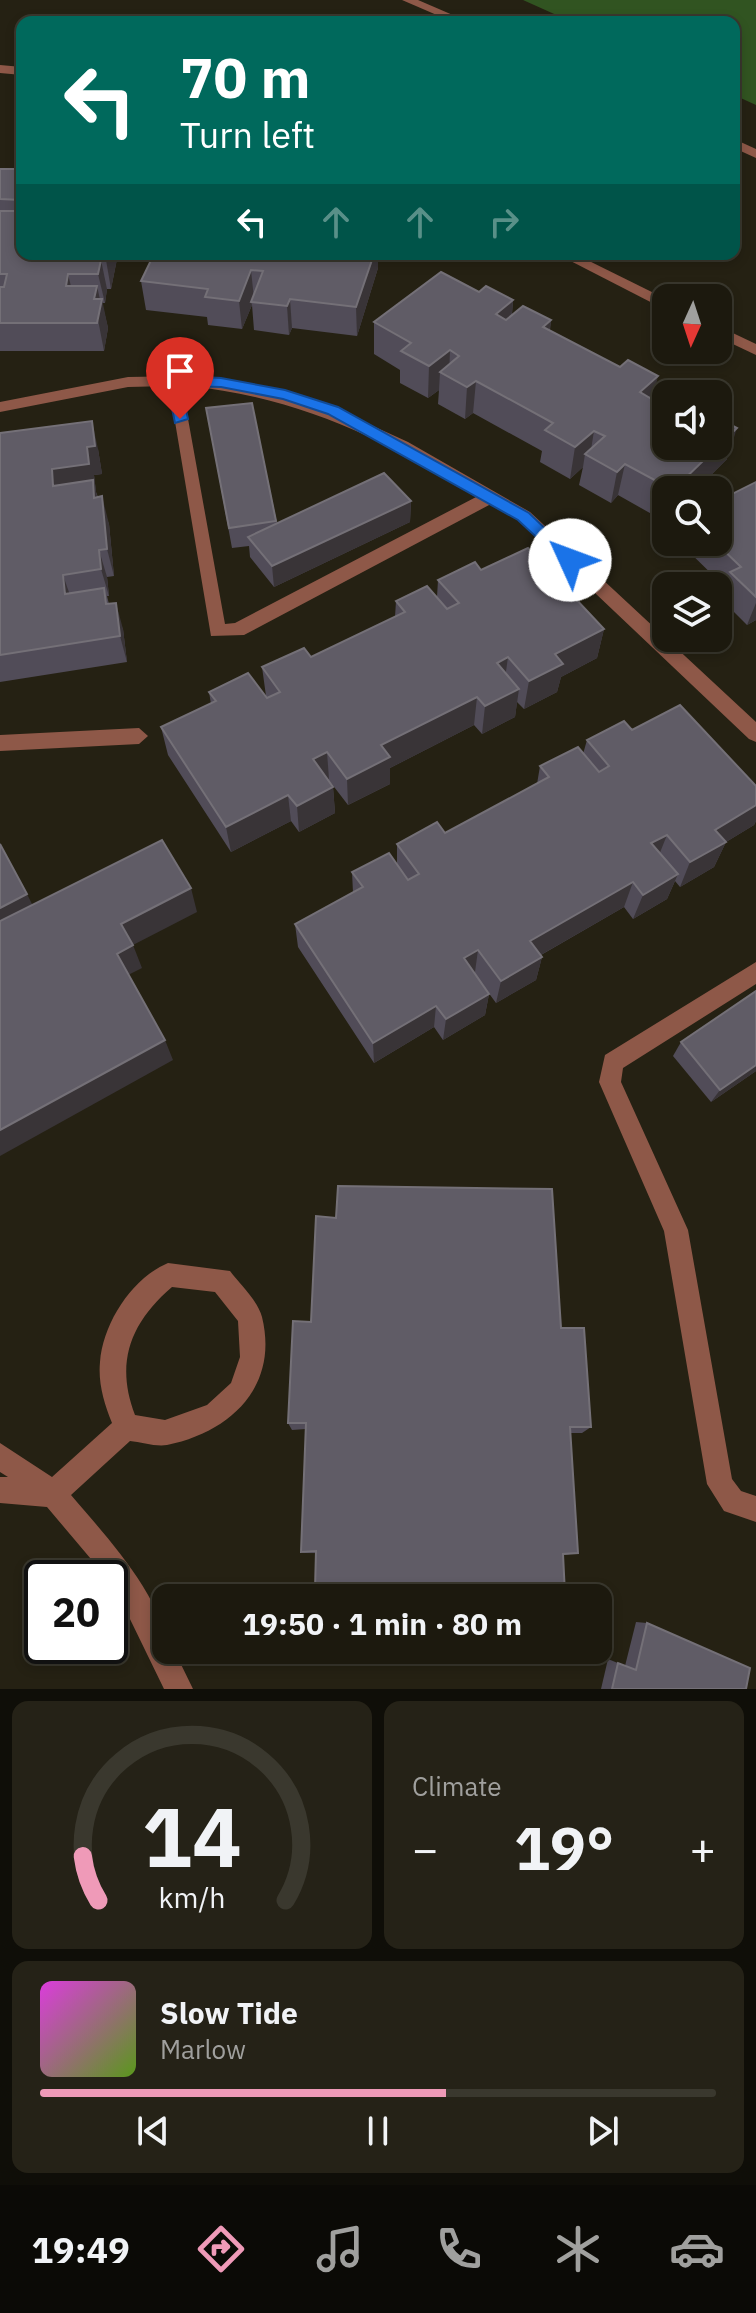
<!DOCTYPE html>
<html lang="en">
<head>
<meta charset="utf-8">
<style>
	:root { --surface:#1c190e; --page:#252217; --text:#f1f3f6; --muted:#a0a09e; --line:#3a382e; --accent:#ef9ab8 }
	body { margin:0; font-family:"IBM Plex Sans",sans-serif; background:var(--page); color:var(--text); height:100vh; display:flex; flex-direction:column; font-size:30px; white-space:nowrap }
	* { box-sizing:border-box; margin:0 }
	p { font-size:26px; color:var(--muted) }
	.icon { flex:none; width:44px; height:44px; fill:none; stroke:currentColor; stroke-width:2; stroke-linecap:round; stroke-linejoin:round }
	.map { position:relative; height:1689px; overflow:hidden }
	.drawer { display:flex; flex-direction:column; gap:12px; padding:12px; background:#0f0e08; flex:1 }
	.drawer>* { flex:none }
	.hud { position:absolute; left:16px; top:16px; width:724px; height:244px; border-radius:16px; box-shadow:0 4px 12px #0003,0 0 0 2px var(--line); background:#00695c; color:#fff; overflow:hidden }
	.needle { width:52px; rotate:183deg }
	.controls { position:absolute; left:652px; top:284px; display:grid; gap:16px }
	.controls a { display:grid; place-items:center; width:80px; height:80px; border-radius:16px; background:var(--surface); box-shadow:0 4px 12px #0003,0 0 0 2px var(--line); font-size:40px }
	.speed { position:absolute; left:24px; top:1560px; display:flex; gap:16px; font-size:40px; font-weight:700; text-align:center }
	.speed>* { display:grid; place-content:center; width:104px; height:104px; border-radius:50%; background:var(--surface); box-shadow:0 4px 12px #0003,0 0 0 2px var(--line); line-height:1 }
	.speed .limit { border:4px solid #111; border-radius:12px; background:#fff; color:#111 }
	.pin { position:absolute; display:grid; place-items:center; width:68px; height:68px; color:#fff; margin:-82px -34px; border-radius:50% 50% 50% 0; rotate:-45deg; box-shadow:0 0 8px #0007 }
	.pin .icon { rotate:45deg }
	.me { position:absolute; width:88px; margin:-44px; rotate:313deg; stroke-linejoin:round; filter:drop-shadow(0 0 6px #0008) }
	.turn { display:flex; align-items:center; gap:28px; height:168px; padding:0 32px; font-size:36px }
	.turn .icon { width:104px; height:104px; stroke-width:2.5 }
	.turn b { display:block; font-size:56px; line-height:68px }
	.lanes { display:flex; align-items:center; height:76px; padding:0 32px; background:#0003; justify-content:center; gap:40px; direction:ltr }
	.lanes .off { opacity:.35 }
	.big { font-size:60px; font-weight:800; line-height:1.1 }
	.drawer .card { flex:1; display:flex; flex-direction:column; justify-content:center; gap:12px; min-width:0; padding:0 28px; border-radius:16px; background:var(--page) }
	.drawer .dial { align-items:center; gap:0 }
	.dial svg { height:208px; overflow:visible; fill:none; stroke:var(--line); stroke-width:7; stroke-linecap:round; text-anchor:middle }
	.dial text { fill:var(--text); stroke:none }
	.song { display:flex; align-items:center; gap:24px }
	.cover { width:96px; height:96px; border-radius:12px; background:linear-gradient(135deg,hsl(300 70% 55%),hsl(90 70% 35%)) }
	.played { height:8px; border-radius:4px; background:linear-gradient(90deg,var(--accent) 60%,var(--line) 60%) }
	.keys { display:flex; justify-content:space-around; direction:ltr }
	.heat { display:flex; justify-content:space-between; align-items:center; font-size:44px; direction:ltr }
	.drawer .tiles { flex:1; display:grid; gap:12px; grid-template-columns:1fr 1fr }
	.card:last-child { grid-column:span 2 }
	.trip { position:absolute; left:152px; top:1584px; width:460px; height:80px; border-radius:16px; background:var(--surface); box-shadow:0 4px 12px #0003,0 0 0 2px var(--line); font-weight:800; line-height:80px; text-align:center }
	.dock { display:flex; height:128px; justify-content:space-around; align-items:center; background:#0b0a06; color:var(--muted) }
	.dock .icon { width:56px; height:56px }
	.dock .on { color:var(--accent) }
	.dock b { font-size:36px; color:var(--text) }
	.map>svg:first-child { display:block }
	.green { fill:#315421 }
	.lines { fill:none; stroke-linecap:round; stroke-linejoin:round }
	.minor { fill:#8e5848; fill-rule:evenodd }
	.wall { fill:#514c58 }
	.shaded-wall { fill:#393437 }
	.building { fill:#605c66; stroke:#747077; stroke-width:2 }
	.route { fill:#1a73e8; stroke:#114b97; stroke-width:2 }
</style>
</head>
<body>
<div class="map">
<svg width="756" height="1689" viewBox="0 0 756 1689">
	<rect width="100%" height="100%" fill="#252113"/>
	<!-- green -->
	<polygon class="green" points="523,0 756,0 756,105 734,95 734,22 572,22"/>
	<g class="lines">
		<!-- minor -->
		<g class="minor">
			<polygon points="402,0 418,0 469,22 453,22"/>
			<polygon points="0,65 22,67 22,75 0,73"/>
			<polygon points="734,139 756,149 756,158 734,148"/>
			<polygon points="557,254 575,254 666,299 666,310"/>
			<polygon points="718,326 756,344 756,355 718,337"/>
			<path d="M185,376L233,381L327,405L408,442L530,512L756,722V742L749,739L518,520L491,504L244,635L211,636L169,386L128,387L0,412V402L128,377ZM188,386C303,398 381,439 478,496L235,623L225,624L183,391Z"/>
			<polygon points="139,728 148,736 139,744 0,751 0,735"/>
			<polygon points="756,962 756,984 623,1068 621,1082 688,1230 732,1479 741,1491 756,1496 756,1522 724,1511 707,1484 664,1231 599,1082 605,1055"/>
			<path d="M168,1263L230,1271C240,1284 258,1301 262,1317C279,1386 231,1432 167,1445C156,1447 141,1442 130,1441L71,1495C103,1533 166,1599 166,1650H174L193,1689H164L110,1578H107L47,1507L0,1503V1477H8L0,1472V1443L52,1477L112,1423C104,1403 98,1383 100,1362C103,1323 132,1278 168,1263ZM172,1287L215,1292L238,1321L240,1357L231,1383L207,1405L165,1420L135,1415C115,1363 130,1323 172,1287Z"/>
		</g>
	</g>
	<!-- wall -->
	<g class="wall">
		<polygon points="0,169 118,254 111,289 107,289 105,303 102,303 108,328 104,351 0,351"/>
		<polygon points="378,254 378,268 357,336 292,328 289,335 254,330 252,305 242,329 208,325 207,317 146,310 141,281"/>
		<polygon points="479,292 513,300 512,315 551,320 550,330 654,395 666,394 727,459 696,490 666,490 666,520 664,521 618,495 611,503 579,485 583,467 570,479 540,462 542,451 473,413 465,419 438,404 439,390 428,398 400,383 400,370 374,354 374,322"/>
		<polygon points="252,403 277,523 411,501 410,522 274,587 250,557 249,546 232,548 206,408"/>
		<polygon points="0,433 98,449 102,474 94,475 96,492 109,524 114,576 107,577 109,596 107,596 109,604 123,629 127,662 0,682"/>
		<polygon points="756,482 756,620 747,625 721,599 725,587 680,543 680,542 718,542"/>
		<polygon points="481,570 604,629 597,658 561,677 557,692 524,709 517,702 515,717 482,734 474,725 390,768 390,784 348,805 328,779 333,787 335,813 299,832 291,821 231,852 168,755 161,727 211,704 209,692 267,698 266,696 262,667 311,657 395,617 396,601 437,597 438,580"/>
		<polygon points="632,730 756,786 756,821 754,825 726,842 714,867 680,887 675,881 667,899 633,919 624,907 541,955 542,957 536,980 496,1003 474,973 489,994 485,1015 443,1040 434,1027 374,1063 298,947 295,924 353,893 352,872 397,863 397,844 445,833 537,784 540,766 583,754 587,740"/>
		<polygon points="756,991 756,1071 711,1102 673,1056 681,1042"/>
		<polygon points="561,1328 591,1427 582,1433 570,1433 578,1553 563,1555 304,1553 301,1552 306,1429 292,1430 288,1423"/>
		<polygon points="636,1622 647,1623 746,1689 601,1689 608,1659 625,1666"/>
	</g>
	<!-- shaded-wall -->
	<g class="shaded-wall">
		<polygon points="107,254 118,254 111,289 106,260"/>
		<polygon points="374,254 378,254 378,268 357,336 356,307"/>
		<polygon points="101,260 107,289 105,303 98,274"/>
		<polygon points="251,270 254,299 251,302 252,305 242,329 239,301"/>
		<polygon points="68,274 75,303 66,286"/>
		<polygon points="97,286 101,304 102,299 108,328 104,351 94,299"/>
		<polygon points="290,299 292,328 289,335 287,306"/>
		<polygon points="513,300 510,333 496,314"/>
		<polygon points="551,320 546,353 543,327"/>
		<polygon points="450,350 449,377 440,372 439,390 428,398 429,366"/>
		<polygon points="658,376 651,408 640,392"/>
		<polygon points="476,381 473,413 465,419 467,387"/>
		<polygon points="92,421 98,449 102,474 94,475 96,492 100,508 53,486 52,469 87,447"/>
		<polygon points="737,428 727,459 696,490 673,490"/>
		<polygon points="594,431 590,456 585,454 583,467 570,479 575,447"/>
		<polygon points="625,464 618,495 611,503 617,472"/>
		<polygon points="102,496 109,524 114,576 107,549"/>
		<polygon points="411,501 410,522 274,587 272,566"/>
		<polygon points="99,550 107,577 109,596 101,569"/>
		<polygon points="63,575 72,601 65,594"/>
		<polygon points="116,603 123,629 127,662 120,636"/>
		<polygon points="756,603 756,620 747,625"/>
		<polygon points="604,629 597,658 561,677 557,692 524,709 529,681 555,654"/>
		<polygon points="508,657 504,686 497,663"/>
		<polygon points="519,689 515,717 482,734 485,706"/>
		<polygon points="477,697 474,725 390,768 390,784 348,805 347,779 381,745"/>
		<polygon points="327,752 329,779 315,786 313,759"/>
		<polygon points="333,787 335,813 299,832 297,806"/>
		<polygon points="288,795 291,821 231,852 226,827"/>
		<polygon points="756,805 756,821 754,825 726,842 714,867 680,887 690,862 715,830"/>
		<polygon points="667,835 657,860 651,843"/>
		<polygon points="678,874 667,899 633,919 643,895"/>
		<polygon points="633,882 624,907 525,964 530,941"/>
		<polygon points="191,888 197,912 133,945 142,968 126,976 117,954 121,924"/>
		<polygon points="27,894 39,918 0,938 0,908"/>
		<polygon points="478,950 475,972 460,980 464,958"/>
		<polygon points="542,957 536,980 496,1003 501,981"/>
		<polygon points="489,994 485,1015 443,1040 446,1019"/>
		<polygon points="436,1006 434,1027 374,1063 373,1043"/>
		<polygon points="165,1040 173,1060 0,1156 0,1130"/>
		<polygon points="756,1065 756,1071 711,1102 720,1090"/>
	</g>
	<!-- building -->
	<g class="building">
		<polygon points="0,169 22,169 22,254 107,254 106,260 101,260 98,274 68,274 66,286 97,286 94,299 102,299 97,323 0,323 0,287 4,287 7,274 0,274 0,211 18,211 21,200 0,199"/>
		<polygon points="154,254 374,254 356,307 290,299 287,306 251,302 263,271 251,270 239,301 205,297 208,289 141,281"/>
		<polygon points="441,272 479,292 486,286 513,300 496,314 506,320 523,306 551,320 543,327 620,367 628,360 658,376 640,392 650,398 669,381 693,394 666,394 666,446 718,446 718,418 737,428 673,490 625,464 617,472 585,454 605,436 594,431 575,447 545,430 553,423 476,381 467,387 440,372 459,356 450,350 429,366 401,351 411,343 374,322"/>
		<polygon points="252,403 276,521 229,528 206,408"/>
		<polygon points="92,421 95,446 87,447 89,464 52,469 53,486 93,480 94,498 102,496 107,549 99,550 101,569 63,575 65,594 104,588 106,604 116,603 120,636 0,655 0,433"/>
		<polygon points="384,473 411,501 272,566 248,537"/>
		<polygon points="756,482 756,597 730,572 741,567 715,542 718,542 718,501"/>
		<polygon points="528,548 604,629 555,654 563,664 529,681 508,657 497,663 519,689 485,706 477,697 381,745 390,757 347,779 327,752 313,759 333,787 297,806 288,795 226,827 161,727 216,701 209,692 248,673 267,698 280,692 262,667 304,648 311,657 405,612 396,601 427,586 447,609 459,603 438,580 475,562 481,570"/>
		<polygon points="680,705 756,786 756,805 715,830 726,842 690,862 667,835 651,843 678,874 643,895 633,882 530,941 542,957 501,981 478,950 464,958 489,994 446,1019 436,1006 373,1043 295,924 363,887 352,872 389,853 408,880 419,874 397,844 437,822 445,833 549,777 540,766 578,747 599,772 609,766 587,740 624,721 632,730"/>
		<polygon points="162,840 191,888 121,924 133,945 117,954 165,1040 0,1130 0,921"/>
		<polygon points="0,844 27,894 0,908"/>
		<polygon points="756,991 756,1065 720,1090 681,1042"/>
		<polygon points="338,1186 552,1189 561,1328 584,1328 591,1427 570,1427 578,1553 563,1554 565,1594 315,1589 316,1551 301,1552 306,1423 288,1423 293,1321 311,1322 316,1216 336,1218"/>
		<polygon points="647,1623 750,1668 746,1689 612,1689 618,1663 636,1670"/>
	</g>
	<!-- route -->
	<polygon class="route" points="185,376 221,378 285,390 338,407 529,513 578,560 570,566 565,564 518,520 328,414 283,399 221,387 188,386 182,391 188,419 175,423 168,389"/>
</svg>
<div class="controls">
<a><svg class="needle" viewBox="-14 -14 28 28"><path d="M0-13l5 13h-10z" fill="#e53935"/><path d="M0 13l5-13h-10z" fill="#a0a09e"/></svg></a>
<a><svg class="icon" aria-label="sound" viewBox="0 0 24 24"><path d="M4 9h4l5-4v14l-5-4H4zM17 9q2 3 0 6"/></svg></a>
<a><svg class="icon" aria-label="search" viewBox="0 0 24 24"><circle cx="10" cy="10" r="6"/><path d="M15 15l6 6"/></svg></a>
<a><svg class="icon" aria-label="layers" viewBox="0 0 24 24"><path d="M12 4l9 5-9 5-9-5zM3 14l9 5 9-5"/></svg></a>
</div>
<div class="speed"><div class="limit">20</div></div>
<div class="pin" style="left:180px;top:419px;background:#d93025"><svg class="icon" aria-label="arrive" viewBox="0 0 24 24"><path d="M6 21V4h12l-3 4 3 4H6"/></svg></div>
<svg class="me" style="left:570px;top:560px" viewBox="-20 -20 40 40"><circle r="19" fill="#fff"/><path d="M0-13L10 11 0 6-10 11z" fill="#1a73e8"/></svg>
<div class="trip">19:50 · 1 min · 80 m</div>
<div class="hud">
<div class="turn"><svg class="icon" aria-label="left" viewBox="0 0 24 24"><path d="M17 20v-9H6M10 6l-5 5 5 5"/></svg><div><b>70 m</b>Turn left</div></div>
<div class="lanes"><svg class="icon" aria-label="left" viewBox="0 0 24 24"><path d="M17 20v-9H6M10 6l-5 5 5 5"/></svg><svg class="icon off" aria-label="ahead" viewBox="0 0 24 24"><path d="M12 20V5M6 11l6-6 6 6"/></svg><svg class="icon off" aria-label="ahead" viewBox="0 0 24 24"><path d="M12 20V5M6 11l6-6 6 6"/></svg><svg class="icon off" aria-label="right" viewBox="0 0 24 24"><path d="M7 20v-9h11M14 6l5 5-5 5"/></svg></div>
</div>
</div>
<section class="drawer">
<div class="tiles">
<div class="card dial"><svg viewBox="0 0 100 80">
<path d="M14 69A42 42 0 1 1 86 69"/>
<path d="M14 69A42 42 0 0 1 8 52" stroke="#ef9ab8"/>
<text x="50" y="56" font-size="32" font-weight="700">14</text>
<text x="50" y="72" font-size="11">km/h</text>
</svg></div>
<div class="card"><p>Climate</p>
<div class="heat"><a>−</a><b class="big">19°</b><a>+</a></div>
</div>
<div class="card">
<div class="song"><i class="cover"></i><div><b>Slow Tide</b><p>Marlow</p></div></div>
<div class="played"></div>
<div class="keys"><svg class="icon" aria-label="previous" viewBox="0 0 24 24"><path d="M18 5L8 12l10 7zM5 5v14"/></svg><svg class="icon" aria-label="pause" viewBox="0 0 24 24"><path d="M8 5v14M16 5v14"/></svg><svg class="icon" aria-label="next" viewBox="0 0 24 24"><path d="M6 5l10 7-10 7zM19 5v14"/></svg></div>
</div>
</div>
</section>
<nav class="dock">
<b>19:49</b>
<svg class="icon on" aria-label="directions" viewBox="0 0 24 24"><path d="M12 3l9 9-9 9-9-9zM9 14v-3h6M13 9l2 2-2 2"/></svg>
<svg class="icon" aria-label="music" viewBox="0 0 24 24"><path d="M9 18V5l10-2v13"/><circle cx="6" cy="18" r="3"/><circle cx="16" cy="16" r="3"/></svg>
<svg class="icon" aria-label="phone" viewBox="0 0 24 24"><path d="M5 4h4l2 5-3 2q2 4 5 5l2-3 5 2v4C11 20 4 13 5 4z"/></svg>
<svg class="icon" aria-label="climate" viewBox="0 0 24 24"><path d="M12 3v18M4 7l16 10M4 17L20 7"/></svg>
<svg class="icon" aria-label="car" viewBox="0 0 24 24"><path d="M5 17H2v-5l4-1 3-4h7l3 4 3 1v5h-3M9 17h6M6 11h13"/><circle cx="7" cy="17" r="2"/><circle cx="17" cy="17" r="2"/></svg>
</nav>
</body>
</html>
